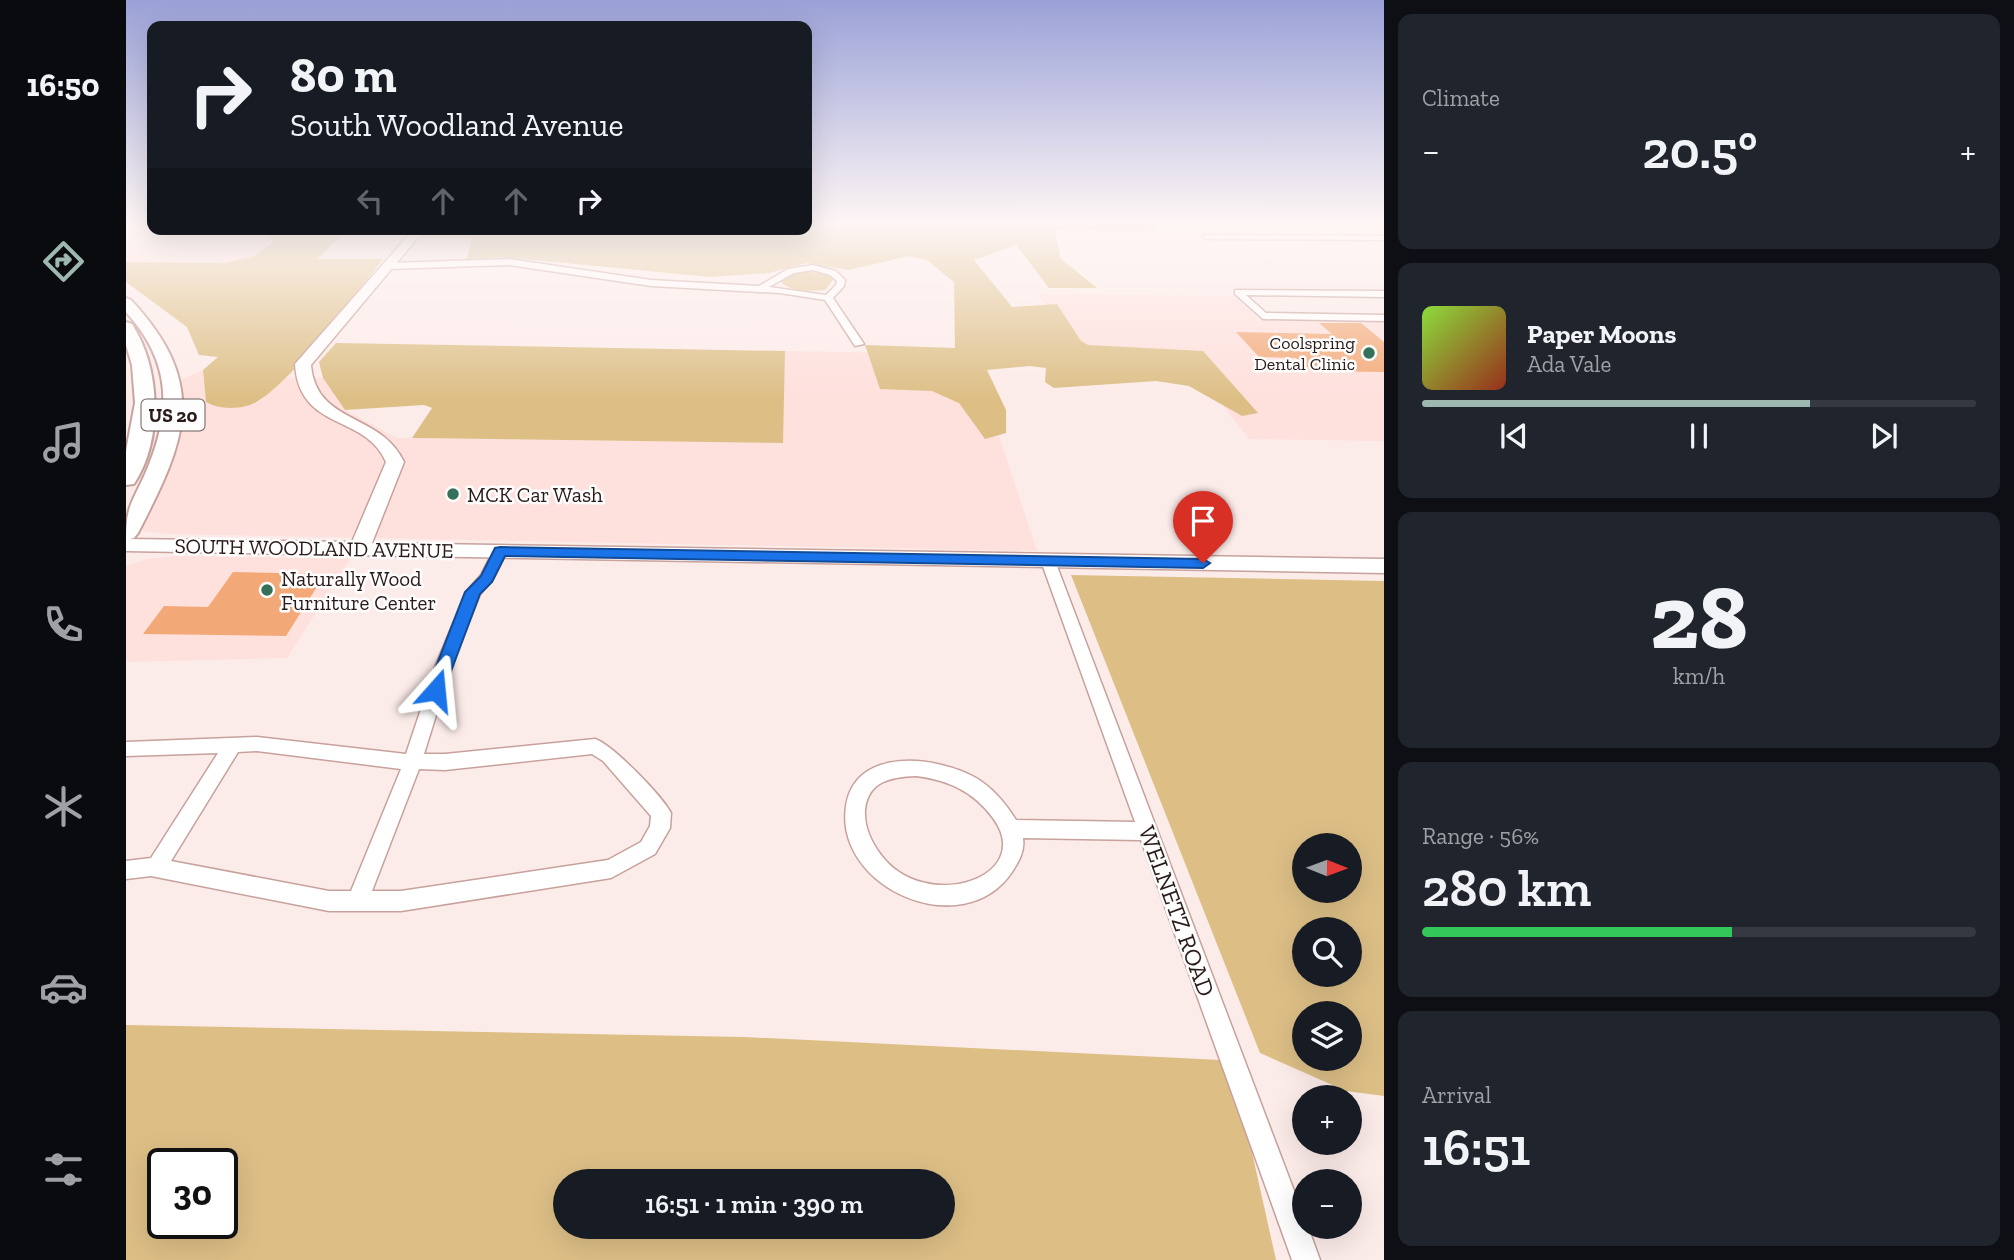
<!DOCTYPE html>
<html lang="en">
<head>
<meta charset="utf-8">
<style>
	:root { --surface:#171b24; --page:#20242c; --text:#f1f3f6; --muted:#9ea1a6; --line:#363941; --accent:#9cb8b0 }
	body { margin:0; font-family:"Zilla Slab",serif; background:var(--page); color:var(--text); height:100vh; display:flex; flex-direction:column; font-size:26px; white-space:nowrap }
	* { box-sizing:border-box; margin:0 }
	p { font-size:23px; color:var(--muted) }
	.icon { flex:none; width:38px; height:38px; fill:none; stroke:currentColor; stroke-width:2; stroke-linecap:round; stroke-linejoin:round }
	.map { position:relative; flex:1; overflow:hidden }
	.panel { display:flex; flex-direction:column; gap:14px; padding:14px; background:#0d0f14; width:630px }
	.panel>* { flex:none }
	.guide { position:absolute; left:21px; top:21px; width:665px; height:214px; border-radius:14px; box-shadow:0 7px 28px #0002; background:#171b24; color:var(--text); overflow:hidden }
	.needle { width:46px; rotate:91deg }
	.fabs { position:absolute; left:1166px; top:833px; display:grid; gap:14px }
	.fabs a { display:grid; place-items:center; width:70px; height:70px; border-radius:50%; background:var(--surface); box-shadow:0 7px 28px #0002; font-size:35px }
	.speed { position:absolute; left:21px; top:1148px; display:flex; gap:14px; font-size:35px; font-weight:700; text-align:center }
	.speed>* { display:grid; place-content:center; width:91px; height:91px; border-radius:50%; background:var(--surface); box-shadow:0 7px 28px #0002; line-height:1 }
	.speed .limit { border:4px solid #111; border-radius:10px; background:#fff; color:#111 }
	.pin { position:absolute; display:grid; place-items:center; width:60px; height:60px; color:#fff; margin:-72px -30px; border-radius:50% 50% 50% 0; rotate:-45deg; box-shadow:0 0 7px #0007 }
	.pin .icon { rotate:45deg }
	.me { position:absolute; width:77px; margin:-38px; rotate:18deg; stroke-linejoin:round; filter:drop-shadow(0 0 5px #0008) }
	.turn { display:flex; align-items:center; gap:24px; height:147px; padding:0 28px; font-size:32px }
	.turn .icon { width:91px; height:91px; stroke-width:2.5 }
	.turn b { display:block; font-size:49px; line-height:60px }
	.lanes { display:flex; align-items:center; height:66px; padding:0 28px; background:#0003; justify-content:center; gap:35px; direction:ltr }
	.lanes .off { opacity:.35 }
	.big { font-size:52px; font-weight:600; line-height:1.1 }
	.panel .card { flex:1; display:flex; flex-direction:column; justify-content:center; gap:10px; min-width:0; padding:0 24px; border-radius:14px; background:var(--page) }
	.panel .dial { align-items:center; gap:0 }
	.dial b { font-size:91px; line-height:1 }
	.song { display:flex; align-items:center; gap:21px }
	.cover { width:84px; height:84px; border-radius:10px; background:linear-gradient(135deg,hsl(90 70% 55%),hsl(10 70% 35%)) }
	.played { height:7px; border-radius:4px; background:linear-gradient(90deg,var(--accent) 70%,var(--line) 70%) }
	.keys { display:flex; justify-content:space-around; direction:ltr }
	.heat { display:flex; justify-content:space-between; align-items:center; font-size:38px; direction:ltr }
	.charge { height:10px; border-radius:5px; background:linear-gradient(90deg,#34c759 56%,var(--line) 0) }
	.trip { position:absolute; left:427px; top:1169px; width:402px; height:70px; border-radius:35px; background:var(--surface); box-shadow:0 7px 28px #0002; font-weight:600; line-height:70px; text-align:center }
	main { display:flex; flex:1; min-height:0 }
	.tab-bar { display:flex; flex-direction:column; width:126px; justify-content:space-around; align-items:center; background:#090b0e; color:var(--muted) }
	.tab-bar .icon { width:49px; height:49px }
	.tab-bar .active { color:var(--accent) }
	.tab-bar b { font-size:32px; color:var(--text) }
	.map>svg:first-child { display:block }
	.built { fill:#fee0dc }
	.green { fill:#ddbf86; fill-rule:evenodd }
	.building { fill:#f2a977 }
	.lines { fill:none; stroke-linecap:round; stroke-linejoin:round }
	.street-casing { stroke:#c7a19c; stroke-width:3 }
	.secondary-casing { stroke:#c7a19c; stroke-width:3 }
	.primary-casing { stroke:#c7a19c; stroke-width:4 }
	.street { fill:#fff; fill-rule:evenodd }
	.secondary { fill:#fff; fill-rule:evenodd }
	.primary { fill:#fff; fill-rule:evenodd }
	.route { fill:#1a73e8; stroke:#114b97; stroke-width:2 }
	.poi-dot { fill:#35705b; stroke:#fdfdfd; stroke-width:2.5 }
	.labels { text-anchor:middle; dominant-baseline:central; stroke-width:5; stroke-linejoin:round; paint-order:stroke }
	.far-poi-label { font-size:18px; fill:#291b19; stroke:#fdfdfd; text-anchor:end }
	.shield { fill:#fdfdfd; stroke:#695f5d; stroke-width:2 }
	.shield-label { font-size:19px; font-weight:bold; fill:#291b19 }
	.poi-label { font-size:21px; fill:#291b19; stroke:#fdfdfd; text-anchor:start }
	.street-label { font-size:21px; fill:#291b19; stroke:#fdfdfd }
	.near-street-label { font-size:24px; fill:#291b19; stroke:#fdfdfd }
</style>
</head>
<body>
<main>
<nav class="tab-bar">
<b>16:50</b>
<svg class="icon active" aria-label="directions" viewBox="0 0 24 24"><path d="M12 3l9 9-9 9-9-9zM9 14v-3h6M13 9l2 2-2 2"/></svg>
<svg class="icon" aria-label="music" viewBox="0 0 24 24"><path d="M9 18V5l10-2v13"/><circle cx="6" cy="18" r="3"/><circle cx="16" cy="16" r="3"/></svg>
<svg class="icon" aria-label="phone" viewBox="0 0 24 24"><path d="M5 4h4l2 5-3 2q2 4 5 5l2-3 5 2v4C11 20 4 13 5 4z"/></svg>
<svg class="icon" aria-label="climate" viewBox="0 0 24 24"><path d="M12 3v18M4 7l16 10M4 17L20 7"/></svg>
<svg class="icon" aria-label="car" viewBox="0 0 24 24"><path d="M5 17H2v-5l4-1 3-4h7l3 4 3 1v5h-3M9 17h6M6 11h13"/><circle cx="7" cy="17" r="2"/><circle cx="17" cy="17" r="2"/></svg>
<svg class="icon" aria-label="filters" viewBox="0 0 24 24"><path d="M4 7h16M4 17h16"/><circle cx="9" cy="7" r="2"/><circle cx="15" cy="17" r="2"/></svg>
</nav>
<div class="map">
<svg width="1258" height="1260" viewBox="0 0 1258 1260">
	<rect width="100%" height="100%" fill="#fcece9"/>
	<!-- built -->
	<g class="built">
		<polygon points="0,222 26,222 26,229 133,229 148,240 128,256 99,263 0,262"/>
		<polygon points="912,294 1110,296 1133,319 1258,321 1258,441 1123,439 1054,350 948,347"/>
		<polygon points="659,351 846,354 911,551 42,534 17,531 16,521 54,408 56,379 77,370 80,402 131,403 158,378 197,378 219,410 271,438 656,443"/>
		<polygon points="52,556 225,558 161,658 0,662 0,566 21,559"/>
	</g>
	<!-- green -->
	<g class="green">
		<polygon points="681,222 1024,222 1032,231 928,230 935,259 971,288 923,288 890,245 848,260 886,307 931,304 955,341 962,345 1077,351 1132,413 1116,416 1063,386 1030,381 928,388 919,382 920,368 904,366 861,370 880,410 880,433 859,439 833,403 806,391 754,389 739,345 829,348 828,282 801,260 783,256 723,270 680,263 643,273 584,277 377,257 341,259 346,238 294,238 302,229 681,229"/>
		<path d="M133,229H223L191,259H257C226,298 171,377 132,401C118,410 93,410 80,402L77,370L92,357L73,355L61,327L0,282V262L99,263L128,256L148,241Z"/>
		<path d="M674,271L702,274L707,280L699,290C684,291 667,293 655,282L663,274Z"/>
		<polygon points="210,343 659,351 657,443 286,438 306,408 298,405 219,410 197,378 193,362"/>
		<path d="M945,575L1258,581V1096L1220,1091L1134,1053ZM1223,845V891H1178V845ZM1223,929V975H1178V929ZM1223,1013V1059H1178V1013Z"/>
		<path d="M0,1025L618,1037L1095,1060L1125,1148L1150,1260H0ZM37,1164H96V1223H37ZM439,1181H817V1227H439Z"/>
	</g>
	<!-- building -->
	<g class="building">
		<polygon points="1193,323 1235,323 1258,342 1258,372 1185,371 1170,358 1133,357 1110,332 1206,334"/>
		<polygon points="107,572 199,574 160,636 17,634 38,606 82,607"/>
	</g>
	<g class="lines">
		<defs>
			<g id="street">
				<polygon points="1076,235 1258,236 1258,240 1079,239"/>
				<path d="M383,259L525,280L633,286L662,269L687,265L710,271L719,280L718,286L707,298L738,344L729,346L699,300L654,293L525,286L383,265L263,269L259,266L263,263ZM687,270L704,275L711,281L710,285L700,295L643,287L668,273Z"/>
				<polygon points="1109,290 1258,291 1258,297 1120,295 1140,313 1258,315 1258,321 1137,319 1109,294"/>
				<path d="M374,546L381,551L366,581L354,594L325,667L298,754H319L469,739C487,745 536,796 545,813L544,828L529,854L485,878L275,911H203L25,876L0,879V861L25,858L92,753L0,756V742L131,737L280,754L309,667L340,592L355,575L369,548ZM131,751L275,769L225,891H203L45,861L112,752ZM466,754L477,761L525,816L524,826L515,842L482,860L275,891H246L293,769L319,770Z"/>
				<path d="M922,556L929,561L1178,1217V1227H1182L1194,1260H1166L1015,840L897,838C899,851 893,861 886,872C838,944 708,889 720,806C729,746 811,756 850,778C867,788 880,804 890,820L1009,822L915,561ZM790,776C822,780 847,791 867,818C911,878 799,914 755,855C745,842 738,826 739,810C742,781 765,777 790,776Z"/>
			</g>
			<path id="secondary" d="M288,229H299L185,365C190,425 255,412 278,462L246,543L1258,559V573L0,551V539L226,542L260,462C239,413 173,432 169,364Z"/>
			<g id="primary">
				<path d="M0,298L5,300C84,385 60,440 12,533L8,538L0,540C0,506 6,503 19,474C46,412 46,363 0,312Z"/>
				<path d="M0,322L6,324C34,367 38,439 8,484L0,485V451L9,403L6,365L0,345Z"/>
			</g>
		</defs>
		<!-- street casing -->
		<use href="#street" class="street-casing"/>
		<!-- secondary casing -->
		<use href="#secondary" class="secondary-casing"/>
		<!-- primary casing -->
		<use href="#primary" class="primary-casing"/>
		<!-- street -->
		<use href="#street" class="street"/>
		<!-- secondary -->
		<use href="#secondary" class="secondary"/>
		<!-- primary -->
		<use href="#primary" class="primary"/>
	</g>
	<!-- sky -->
	<linearGradient id="sky" x2="0" y2="1"><stop stop-color="#9aa1d7"/><stop offset="0.56" stop-color="#fef6f5"/><stop offset="1" stop-color="#fef6f5" stop-opacity="0"/></linearGradient>
	<rect width="1258" height="398" fill="url(#sky)"/>
	<!-- route -->
	<polygon class="route" points="374,547 1077,559 1084,563 1077,568 379,556 366,582 354,594 318,690 310,697 304,695 301,690 339,592 355,576 369,548"/>
	<!-- markers -->
	<g class="poi-dot">
		<circle cx="1243" cy="353" r="7"/>
		<circle cx="327" cy="494" r="7"/>
		<circle cx="141" cy="590" r="7"/>
	</g>
	<g class="labels">
		<!-- far-poi labels -->
		<g class="far-poi-label">
			<text x="1229" y="343">Coolspring<tspan x="1229" dy="21">Dental Clinic</tspan></text>
		</g>
		<!-- shield labels -->
		<rect class="shield" x="15.5" y="399.5" width="63" height="31" rx="5"/>
		<g class="shield-label">
			<text x="47" y="415">US 20</text>
		</g>
		<!-- poi labels -->
		<g class="poi-label">
			<text x="341" y="494">MCK Car Wash</text>
			<text x="155" y="578">Naturally Wood<tspan x="155" dy="24">Furniture Center</tspan></text>
		</g>
		<!-- street labels -->
		<g class="street-label">
			<text transform="translate(188 548) rotate(1)">SOUTH WOODLAND AVENUE</text>
		</g>
		<!-- near-street labels -->
		<g class="near-street-label">
			<text transform="translate(1051 911) rotate(70)">WELNETZ ROAD</text>
		</g>
	</g>
</svg>
<div class="fabs">
<a><svg class="needle" viewBox="-14 -14 28 28"><path d="M0-13l5 13h-10z" fill="#e53935"/><path d="M0 13l5-13h-10z" fill="#9ea1a6"/></svg></a>
<a><svg class="icon" aria-label="search" viewBox="0 0 24 24"><circle cx="10" cy="10" r="6"/><path d="M15 15l6 6"/></svg></a>
<a><svg class="icon" aria-label="layers" viewBox="0 0 24 24"><path d="M12 4l9 5-9 5-9-5zM3 14l9 5 9-5"/></svg></a>
<a>+</a>
<a>−</a>
</div>
<div class="speed"><div class="limit">30</div></div>
<div class="pin" style="left:1077px;top:563px;background:#d93025"><svg class="icon" aria-label="arrive" viewBox="0 0 24 24"><path d="M6 21V4h12l-3 4 3 4H6"/></svg></div>
<svg class="me" style="left:310px;top:690px" viewBox="-20 -20 40 40"><path d="M0-17L14 15 0 8-14 15z" fill="#1a73e8" stroke="#fff" stroke-width="4"/></svg>
<div class="trip">16:51 · 1 min · 390 m</div>
<div class="guide">
<div class="turn"><svg class="icon" aria-label="right" viewBox="0 0 24 24"><path d="M7 20v-9h11M14 6l5 5-5 5"/></svg><div><b>80 m</b>South Woodland Avenue</div></div>
<div class="lanes"><svg class="icon off" aria-label="left" viewBox="0 0 24 24"><path d="M17 20v-9H6M10 6l-5 5 5 5"/></svg><svg class="icon off" aria-label="ahead" viewBox="0 0 24 24"><path d="M12 20V5M6 11l6-6 6 6"/></svg><svg class="icon off" aria-label="ahead" viewBox="0 0 24 24"><path d="M12 20V5M6 11l6-6 6 6"/></svg><svg class="icon" aria-label="right" viewBox="0 0 24 24"><path d="M7 20v-9h11M14 6l5 5-5 5"/></svg></div>
</div>
</div>
<section class="panel">
<div class="card"><p>Climate</p>
<div class="heat"><a>−</a><b class="big">20.5°</b><a>+</a></div>
</div>
<div class="card">
<div class="song"><i class="cover"></i><div><b>Paper Moons</b><p>Ada Vale</p></div></div>
<div class="played"></div>
<div class="keys"><svg class="icon" aria-label="previous" viewBox="0 0 24 24"><path d="M18 5L8 12l10 7zM5 5v14"/></svg><svg class="icon" aria-label="pause" viewBox="0 0 24 24"><path d="M8 5v14M16 5v14"/></svg><svg class="icon" aria-label="next" viewBox="0 0 24 24"><path d="M6 5l10 7-10 7zM19 5v14"/></svg></div>
</div>
<div class="card dial"><b>28</b><p>km/h</p></div>
<div class="card"><p>Range · 56%</p><b class="big">280 km</b><div class="charge"></div></div>
<div class="card"><p>Arrival</p><b class="big">16:51</b></div>
</section>
</main>
</body>
</html>
